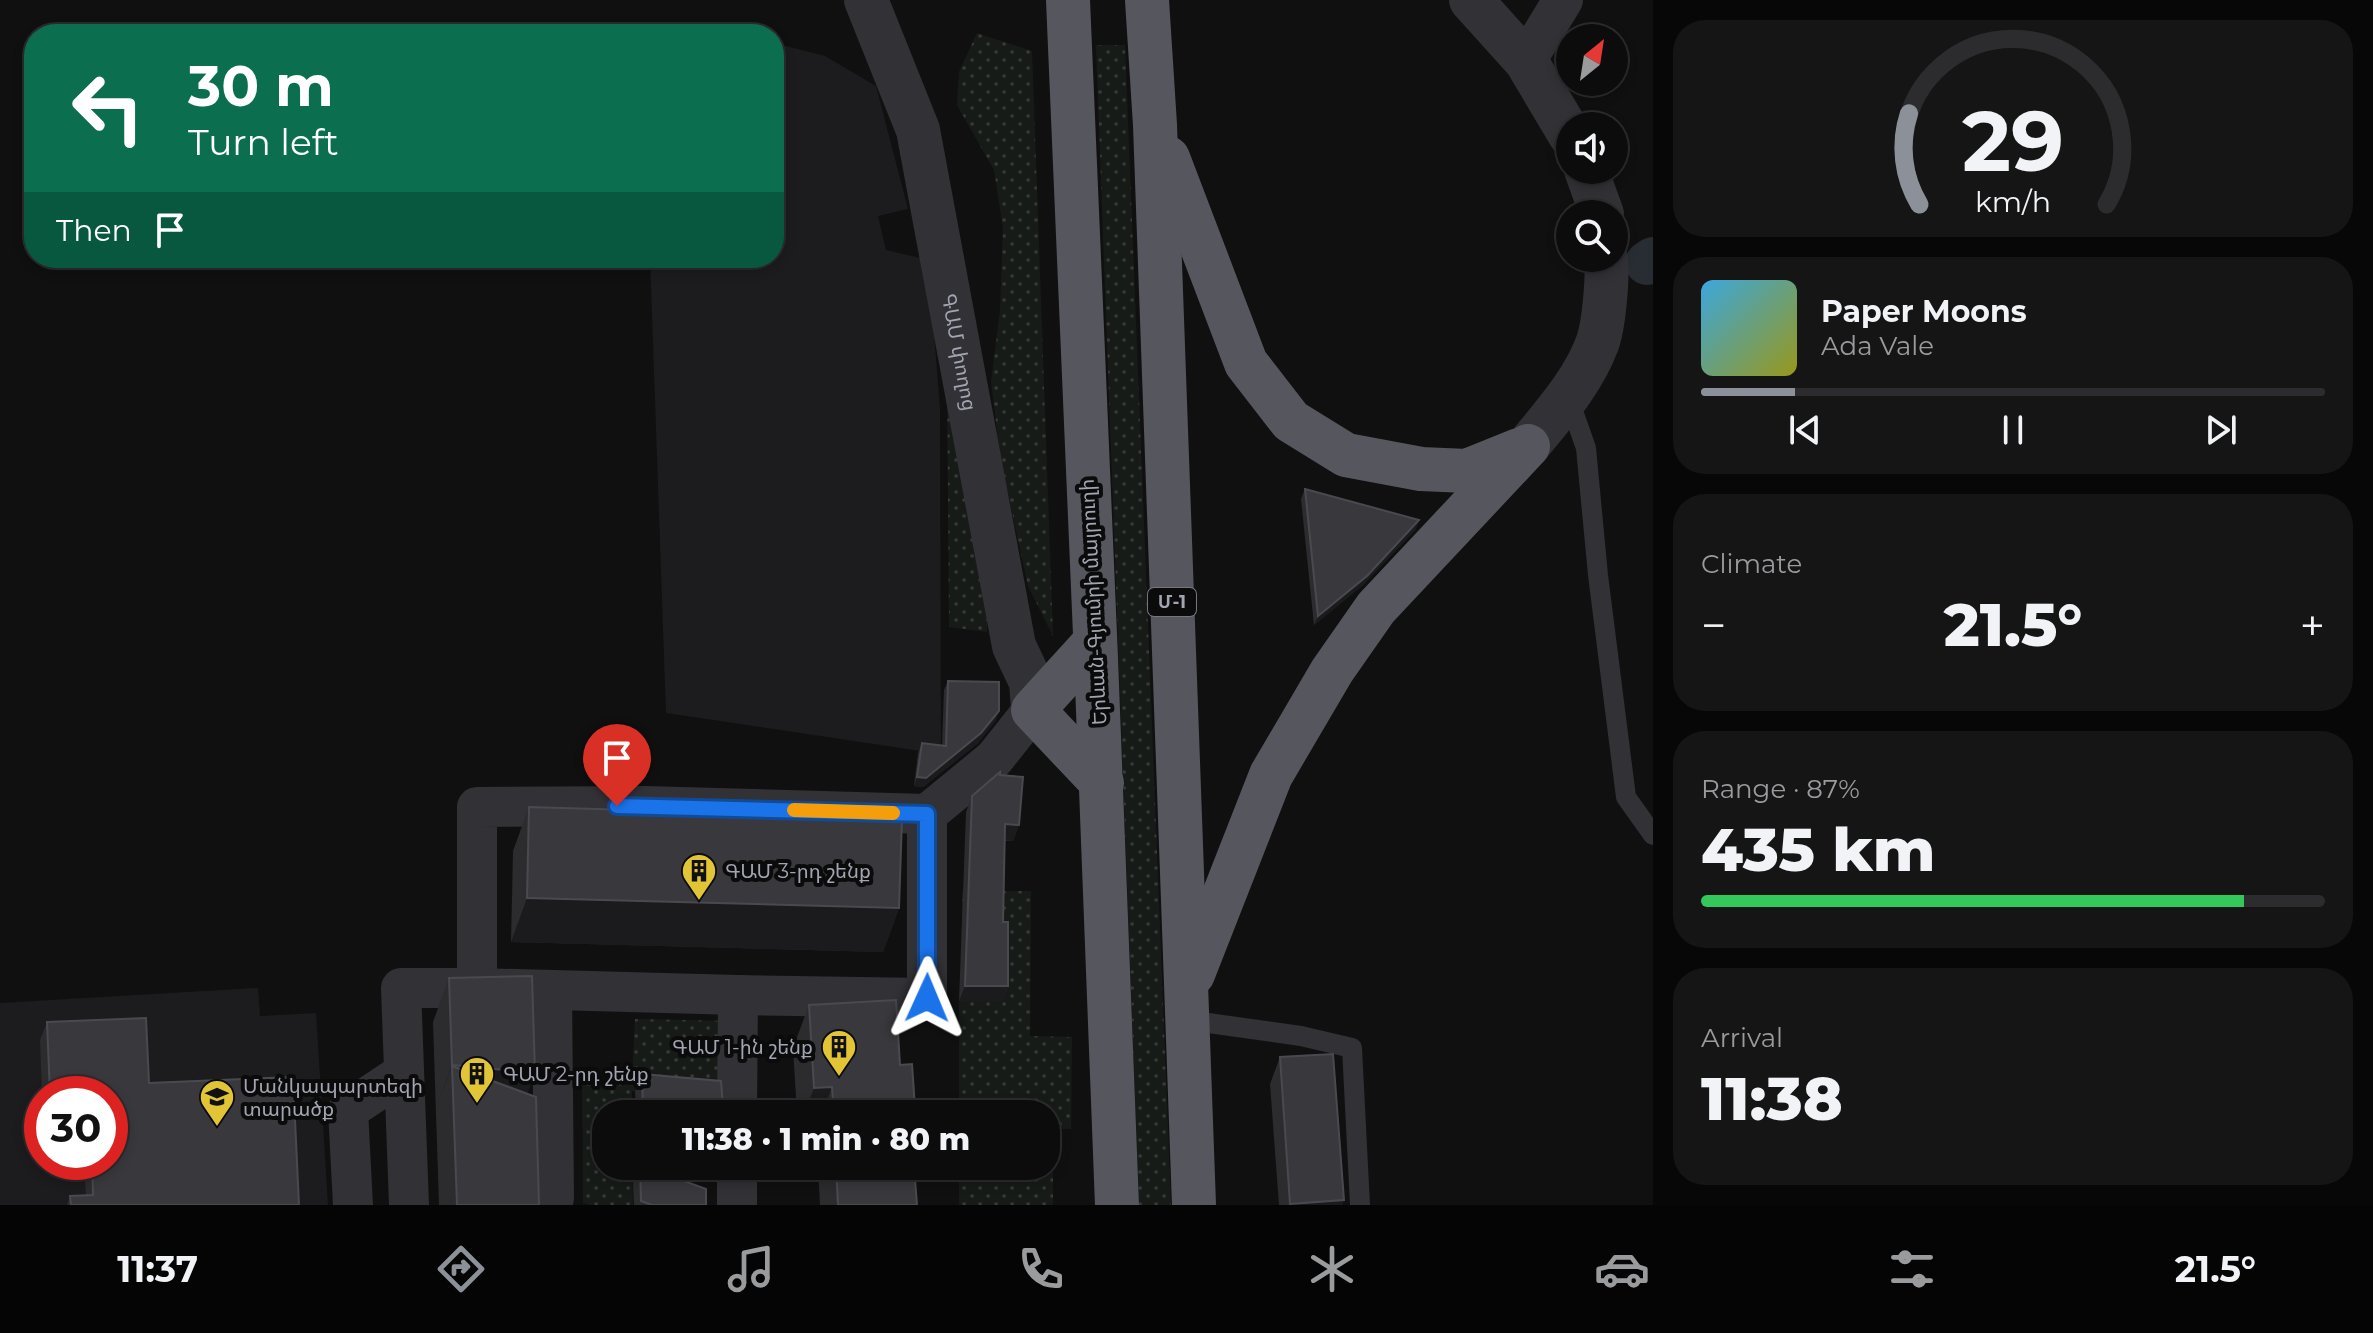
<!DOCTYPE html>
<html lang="en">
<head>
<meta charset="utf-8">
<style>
	:root { --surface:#0c0c0d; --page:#151516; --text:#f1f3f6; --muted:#9a9b9d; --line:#2c2c2e; --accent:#8c9099 }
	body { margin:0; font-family:Montserrat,"Noto Sans Armenian",sans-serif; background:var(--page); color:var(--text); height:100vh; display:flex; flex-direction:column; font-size:30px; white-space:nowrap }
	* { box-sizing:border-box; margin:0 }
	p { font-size:26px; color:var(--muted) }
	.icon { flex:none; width:44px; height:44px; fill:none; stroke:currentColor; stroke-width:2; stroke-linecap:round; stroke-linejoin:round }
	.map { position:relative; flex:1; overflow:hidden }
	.sheet { display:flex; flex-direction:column; gap:20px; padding:20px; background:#070707; width:720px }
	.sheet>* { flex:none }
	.guide { position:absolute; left:24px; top:24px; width:760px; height:244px; border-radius:32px; box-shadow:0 4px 12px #0003,0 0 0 2px var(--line); background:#0b6e4f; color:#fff; overflow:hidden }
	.needle { width:52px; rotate:30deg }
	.tools { position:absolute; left:1556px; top:24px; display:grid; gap:16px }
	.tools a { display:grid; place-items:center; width:72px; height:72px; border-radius:50%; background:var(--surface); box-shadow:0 4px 12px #0003,0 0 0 2px var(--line); font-size:40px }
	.speed { position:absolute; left:24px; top:1076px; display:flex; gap:16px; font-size:40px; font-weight:700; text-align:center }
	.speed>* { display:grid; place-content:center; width:104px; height:104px; border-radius:50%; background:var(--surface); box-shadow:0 4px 12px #0003,0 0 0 2px var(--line); line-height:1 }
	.speed .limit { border:12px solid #d22; background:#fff; color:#111 }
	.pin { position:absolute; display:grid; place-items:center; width:68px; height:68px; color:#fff; margin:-82px -34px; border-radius:50% 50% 50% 0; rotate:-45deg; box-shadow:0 0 8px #0007 }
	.pin .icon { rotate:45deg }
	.me { position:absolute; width:88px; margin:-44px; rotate:1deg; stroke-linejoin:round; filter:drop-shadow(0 0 6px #0008) }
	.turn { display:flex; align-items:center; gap:28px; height:168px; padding:0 32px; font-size:36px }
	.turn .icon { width:104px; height:104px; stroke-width:2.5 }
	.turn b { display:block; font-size:56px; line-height:68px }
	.then { display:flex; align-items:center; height:76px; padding:0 32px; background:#0003; gap:16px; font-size:30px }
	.big { font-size:60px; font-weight:800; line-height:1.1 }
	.sheet .tile { flex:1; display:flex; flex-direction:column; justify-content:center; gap:12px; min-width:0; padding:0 28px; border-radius:32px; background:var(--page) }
	.sheet .dial { align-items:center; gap:0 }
	.dial svg { height:208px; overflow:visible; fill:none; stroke:var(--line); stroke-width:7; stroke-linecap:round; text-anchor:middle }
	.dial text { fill:var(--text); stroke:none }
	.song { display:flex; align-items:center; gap:24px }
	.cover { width:96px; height:96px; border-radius:12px; background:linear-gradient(135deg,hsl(200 70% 55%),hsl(60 70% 35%)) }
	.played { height:8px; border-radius:4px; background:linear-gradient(90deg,var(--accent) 15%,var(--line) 15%) }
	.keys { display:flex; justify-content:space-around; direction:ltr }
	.heat { display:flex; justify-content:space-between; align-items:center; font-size:44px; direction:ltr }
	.charge { height:12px; border-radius:6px; background:linear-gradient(90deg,#34c759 87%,var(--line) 0) }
	.trip { position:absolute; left:592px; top:1100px; width:468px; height:80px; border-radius:32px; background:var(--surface); box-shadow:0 4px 12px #0003,0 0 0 2px var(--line); font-weight:800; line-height:80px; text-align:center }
	.dock { display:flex; height:128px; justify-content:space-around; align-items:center; background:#050505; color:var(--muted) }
	.dock .icon { width:56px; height:56px }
	.dock .active { color:var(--accent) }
	.dock b { font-size:36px; color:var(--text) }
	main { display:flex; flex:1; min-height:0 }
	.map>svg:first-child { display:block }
	.built { fill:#1c1c1e; fill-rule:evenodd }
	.grass { fill:url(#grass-dots) }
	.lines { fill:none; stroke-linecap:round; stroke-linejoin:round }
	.canal { stroke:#282c33; stroke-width:44 }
	.service { stroke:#313136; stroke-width:20 }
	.minor { stroke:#313136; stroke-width:40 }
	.tertiary { stroke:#313136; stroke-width:44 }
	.trunk { stroke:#56565e; stroke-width:44 }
	.wall { fill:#2c2c2f }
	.shaded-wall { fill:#1b1b1d }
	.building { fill:#39393d; stroke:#494a4f; stroke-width:2 }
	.route-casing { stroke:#114b97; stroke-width:20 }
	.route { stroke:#1a73e8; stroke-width:14 }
	.slow { stroke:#f59e0b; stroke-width:14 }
	.labels { text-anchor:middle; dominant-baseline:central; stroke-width:8; stroke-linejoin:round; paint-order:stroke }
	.shield { fill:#0b0b0c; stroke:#757680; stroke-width:2 }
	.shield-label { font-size:18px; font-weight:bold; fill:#a2a4b1 }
	.street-label { font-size:20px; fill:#a2a4b1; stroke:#0b0b0c }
	.poi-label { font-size:20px; fill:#a2a4b1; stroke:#0b0b0c; text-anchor:start }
</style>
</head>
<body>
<main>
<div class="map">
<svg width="1653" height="1205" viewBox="0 0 1653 1205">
	<defs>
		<pattern id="grass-dots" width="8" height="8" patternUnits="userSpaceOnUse" patternTransform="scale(2)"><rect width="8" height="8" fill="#171b18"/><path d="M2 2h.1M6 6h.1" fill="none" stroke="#363937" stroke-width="1.8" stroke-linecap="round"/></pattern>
	</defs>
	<rect width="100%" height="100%" fill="#101011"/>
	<!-- built -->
	<g class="built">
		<polygon points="774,43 825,56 876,86 908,209 878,216 886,250 924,259 932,308 940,409 941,754 666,713 650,258 774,258"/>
		<path d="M258,988L260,1016L316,1013L328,1205H0V1003ZM42,1094H110V1162H42Z"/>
	</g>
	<!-- grass -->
	<g class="grass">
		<polygon points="977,33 1032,51 1053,636 1028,586 1001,461 991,382 1000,311 1003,228 994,170 957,105 959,72"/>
		<polygon points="1096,45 1125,45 1171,1205 1139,1205"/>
		<polygon points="947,372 987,606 987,632 949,627"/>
		<polygon points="962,891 1031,891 1030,1036 1072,1037 1071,1129 1053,1129 1053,1205 959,1205 959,1166 1046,1166 1046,1114 959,1114 959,1001 1002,1001 962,939"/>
		<polygon points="635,1019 730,1021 728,1101 632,1091 632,1114 606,1114 606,1166 632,1166 633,1205 590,1205 583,1203 582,1080 632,1079"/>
	</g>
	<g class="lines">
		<!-- canal -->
		<polyline class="canal" points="1647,263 1653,259"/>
		<!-- service -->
		<g class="service">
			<polyline points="1568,397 1586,448 1598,575 1626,797 1653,835"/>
			<polyline points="1187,1020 1301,1036 1352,1048 1360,1205"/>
		</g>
		<!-- minor -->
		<g class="minor">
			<polyline points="1526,61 1563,0"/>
			<polyline points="477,988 477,807 645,806 927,814 994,759 1033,710"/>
			<polyline points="552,991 554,1198"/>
			<polyline points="737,1114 738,995"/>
			<polyline points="353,1205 348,1110 402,1074"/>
			<polyline points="409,1205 401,988 477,988 738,995 927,998 927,814"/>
			<polyline points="737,1205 737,1166"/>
		</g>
		<!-- tertiary -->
		<g class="tertiary">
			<path id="s1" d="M866,0L918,130L1014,646L1031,682L1033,710"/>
			<polyline points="1471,0 1526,61 1570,135"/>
			<polyline points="1586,170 1602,214"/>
			<path d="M1528,446C1553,415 1583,382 1597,344C1604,326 1608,277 1606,258"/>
		</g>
		<!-- trunk -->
		<g class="trunk">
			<path d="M1068,0C1084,402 1104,803 1117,1205"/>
			<polyline points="1147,0 1155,125 1194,1205"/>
			<polyline points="1168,158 1246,363 1291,421 1346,455 1421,469 1467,471 1519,450"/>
			<polyline points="1094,643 1033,710 1102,783"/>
			<polyline points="1193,974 1271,775 1332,671 1376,608 1528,446"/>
		</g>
	</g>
	<!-- wall -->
	<g class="wall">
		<polygon points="1305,489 1416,529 1363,585 1314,625 1301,499"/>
		<polygon points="948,681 996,720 978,743 923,787 914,786 918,753 922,743 942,746 944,690"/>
		<polygon points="1000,775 1019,825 1013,841 1005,841 1003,922 1008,986 1002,1001 959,1001 966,812 972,796"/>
		<polygon points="529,807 899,908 883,952 511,942 513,851"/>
		<polygon points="449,978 528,1094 539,1205 439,1205 433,1022"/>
		<polygon points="809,1005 900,1065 912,1114 797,1114 793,1048"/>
		<polygon points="47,1022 149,1083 299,1205 67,1205 70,1196 86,1196 84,1162 110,1162 110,1094 42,1094 40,1040"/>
		<polygon points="1280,1057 1344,1200 1342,1205 1279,1205 1270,1084"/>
		<polygon points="642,1074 723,1106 731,1114 636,1114 635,1092"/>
		<polygon points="640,1166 706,1205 634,1205 633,1183"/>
		<polygon points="818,1166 914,1166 917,1205 820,1205"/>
	</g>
	<!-- shaded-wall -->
	<g class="shaded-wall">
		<polygon points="1419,520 1416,529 1363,585 1314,625 1318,616"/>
		<polygon points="999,711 996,720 978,743 923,787 914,786 917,777"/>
		<polygon points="1005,824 1019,825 1013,841 999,840"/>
		<polygon points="527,898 899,908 883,952 511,942"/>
		<polygon points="965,986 1008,986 1002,1001 959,1001"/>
		<polygon points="452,1065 535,1073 519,1117 452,1066 436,1108"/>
		<polygon points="832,1087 822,1114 804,1114 814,1088"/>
		<polygon points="643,1111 671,1114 642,1114"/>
		<polygon points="1344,1200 1342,1205 1290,1205 1290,1204"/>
	</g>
	<!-- building -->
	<g class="building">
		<polygon points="467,28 467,34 413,34 413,30"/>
		<polygon points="1305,489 1419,520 1367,576 1318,616"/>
		<polygon points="948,681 999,682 999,711 981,733 926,778 917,777 922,743 946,746"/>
		<polygon points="1000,772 1000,775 1023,777 1019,825 1005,824 1003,922 1008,922 1008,986 965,986 972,796"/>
		<polygon points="529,807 902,818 899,908 527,898"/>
		<polygon points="532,976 535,1073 452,1065 449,978"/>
		<polygon points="896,1000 900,1065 912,1064 915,1108 910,1108 910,1114 834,1114 832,1087 814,1088 809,1005"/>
		<polygon points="146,1018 149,1083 293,1077 299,1205 71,1205 70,1196 93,1195 92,1162 110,1162 110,1094 50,1094 47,1022"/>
		<polygon points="1333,1054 1344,1200 1290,1204 1280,1057"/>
		<polygon points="452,1066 536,1097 539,1205 457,1205"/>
		<polygon points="642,1074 721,1081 723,1106 731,1114 671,1114 643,1111"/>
		<polygon points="640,1166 643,1166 706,1189 706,1205 652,1205 641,1201"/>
		<polygon points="836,1166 914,1166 917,1205 838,1205"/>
	</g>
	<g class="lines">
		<defs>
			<polyline id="route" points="617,806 927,814 927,998"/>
		</defs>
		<!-- route casing -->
		<use href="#route" class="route-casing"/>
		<!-- route -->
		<use href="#route" class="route"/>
		<!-- slow -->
		<polyline class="slow" points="794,810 893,813"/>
	</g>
	<!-- icons -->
	<defs>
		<symbol id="building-pin" viewBox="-11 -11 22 30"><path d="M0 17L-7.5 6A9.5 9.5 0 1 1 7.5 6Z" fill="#e2c537" stroke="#0b0b0c"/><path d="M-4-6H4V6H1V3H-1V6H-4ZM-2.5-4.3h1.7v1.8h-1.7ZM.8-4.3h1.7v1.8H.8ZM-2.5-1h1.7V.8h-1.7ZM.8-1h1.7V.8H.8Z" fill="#111"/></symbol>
		<symbol id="school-pin" viewBox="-11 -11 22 30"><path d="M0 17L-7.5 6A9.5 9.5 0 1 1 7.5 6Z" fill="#e2c537" stroke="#0b0b0c"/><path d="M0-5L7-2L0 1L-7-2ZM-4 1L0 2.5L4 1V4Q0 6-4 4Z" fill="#111"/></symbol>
	</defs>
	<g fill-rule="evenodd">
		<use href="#building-pin" x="679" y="851" width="40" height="54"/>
		<use href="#building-pin" x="819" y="1027" width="40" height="54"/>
		<use href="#building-pin" x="457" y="1054" width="40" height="54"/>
		<use href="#school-pin" x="197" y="1077" width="40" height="54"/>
	</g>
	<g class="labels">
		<!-- shield labels -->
		<rect class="shield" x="1148" y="588" width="48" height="28" rx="6"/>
		<g class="shield-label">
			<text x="1172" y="602">Մ-1</text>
		</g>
		<!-- street labels -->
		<g class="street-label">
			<text stroke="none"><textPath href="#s1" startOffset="366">ԳԱՄ փողոց</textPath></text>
			<text transform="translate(1093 602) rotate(-93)">Երևան-Գյումրի մայրուղի</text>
		</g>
		<!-- poi labels -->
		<g class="poi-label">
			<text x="725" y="871">ԳԱՄ 3-րդ շենք</text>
			<text x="813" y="1047" text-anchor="end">ԳԱՄ 1-ին շենք</text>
			<text x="503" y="1074">ԳԱՄ 2-րդ շենք</text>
			<text x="243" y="1086">Մանկապարտեզի<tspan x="243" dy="23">տարածք</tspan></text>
		</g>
	</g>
</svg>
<div class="tools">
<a><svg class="needle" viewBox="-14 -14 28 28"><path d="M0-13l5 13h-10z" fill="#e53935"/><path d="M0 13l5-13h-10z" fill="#9a9b9d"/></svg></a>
<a><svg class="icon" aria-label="sound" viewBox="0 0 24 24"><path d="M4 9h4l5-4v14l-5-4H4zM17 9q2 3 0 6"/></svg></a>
<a><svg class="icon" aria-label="search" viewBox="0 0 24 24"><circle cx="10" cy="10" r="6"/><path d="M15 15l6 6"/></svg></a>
</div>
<div class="speed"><div class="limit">30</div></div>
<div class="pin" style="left:617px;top:806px;background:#d93025"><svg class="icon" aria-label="arrive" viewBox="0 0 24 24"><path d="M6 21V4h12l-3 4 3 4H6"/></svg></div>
<svg class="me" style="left:927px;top:998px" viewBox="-20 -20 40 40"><path d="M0-17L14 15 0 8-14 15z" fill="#1a73e8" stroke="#fff" stroke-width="4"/></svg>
<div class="trip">11:38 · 1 min · 80 m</div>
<div class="guide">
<div class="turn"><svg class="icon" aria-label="left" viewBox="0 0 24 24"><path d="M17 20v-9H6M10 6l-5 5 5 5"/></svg><div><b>30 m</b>Turn left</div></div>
<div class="then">Then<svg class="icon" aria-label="arrive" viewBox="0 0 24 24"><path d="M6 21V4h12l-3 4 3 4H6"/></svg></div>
</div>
</div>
<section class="sheet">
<div class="tile dial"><svg viewBox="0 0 100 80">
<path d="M14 69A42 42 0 1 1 86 69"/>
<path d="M14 69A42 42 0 0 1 10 34" stroke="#8c9099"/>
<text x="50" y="56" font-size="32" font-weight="700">29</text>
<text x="50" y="72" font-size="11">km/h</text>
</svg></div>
<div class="tile">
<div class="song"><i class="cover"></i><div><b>Paper Moons</b><p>Ada Vale</p></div></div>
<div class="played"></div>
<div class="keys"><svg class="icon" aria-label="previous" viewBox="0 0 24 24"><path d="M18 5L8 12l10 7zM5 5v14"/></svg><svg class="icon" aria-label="pause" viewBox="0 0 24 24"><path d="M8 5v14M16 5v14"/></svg><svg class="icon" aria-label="next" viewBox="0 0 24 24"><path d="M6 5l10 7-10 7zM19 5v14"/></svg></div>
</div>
<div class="tile"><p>Climate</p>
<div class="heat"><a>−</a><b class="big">21.5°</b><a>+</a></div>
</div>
<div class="tile"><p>Range · 87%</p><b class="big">435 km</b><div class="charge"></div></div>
<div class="tile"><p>Arrival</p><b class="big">11:38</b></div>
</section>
</main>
<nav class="dock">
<b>11:37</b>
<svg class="icon active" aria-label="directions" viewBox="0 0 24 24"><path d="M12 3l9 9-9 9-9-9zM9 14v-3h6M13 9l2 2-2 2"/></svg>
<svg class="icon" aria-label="music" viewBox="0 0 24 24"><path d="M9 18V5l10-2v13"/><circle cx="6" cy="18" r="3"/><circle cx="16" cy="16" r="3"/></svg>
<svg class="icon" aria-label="phone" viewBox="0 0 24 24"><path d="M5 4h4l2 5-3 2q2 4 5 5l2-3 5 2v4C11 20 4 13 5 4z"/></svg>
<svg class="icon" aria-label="climate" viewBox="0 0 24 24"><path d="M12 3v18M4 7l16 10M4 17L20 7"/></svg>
<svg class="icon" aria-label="car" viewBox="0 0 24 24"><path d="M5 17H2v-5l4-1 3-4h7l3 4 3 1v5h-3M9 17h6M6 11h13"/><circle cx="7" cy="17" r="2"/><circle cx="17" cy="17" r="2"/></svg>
<svg class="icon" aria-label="filters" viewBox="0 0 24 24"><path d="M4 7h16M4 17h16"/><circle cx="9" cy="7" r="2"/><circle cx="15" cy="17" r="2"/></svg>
<b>21.5°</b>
</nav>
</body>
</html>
